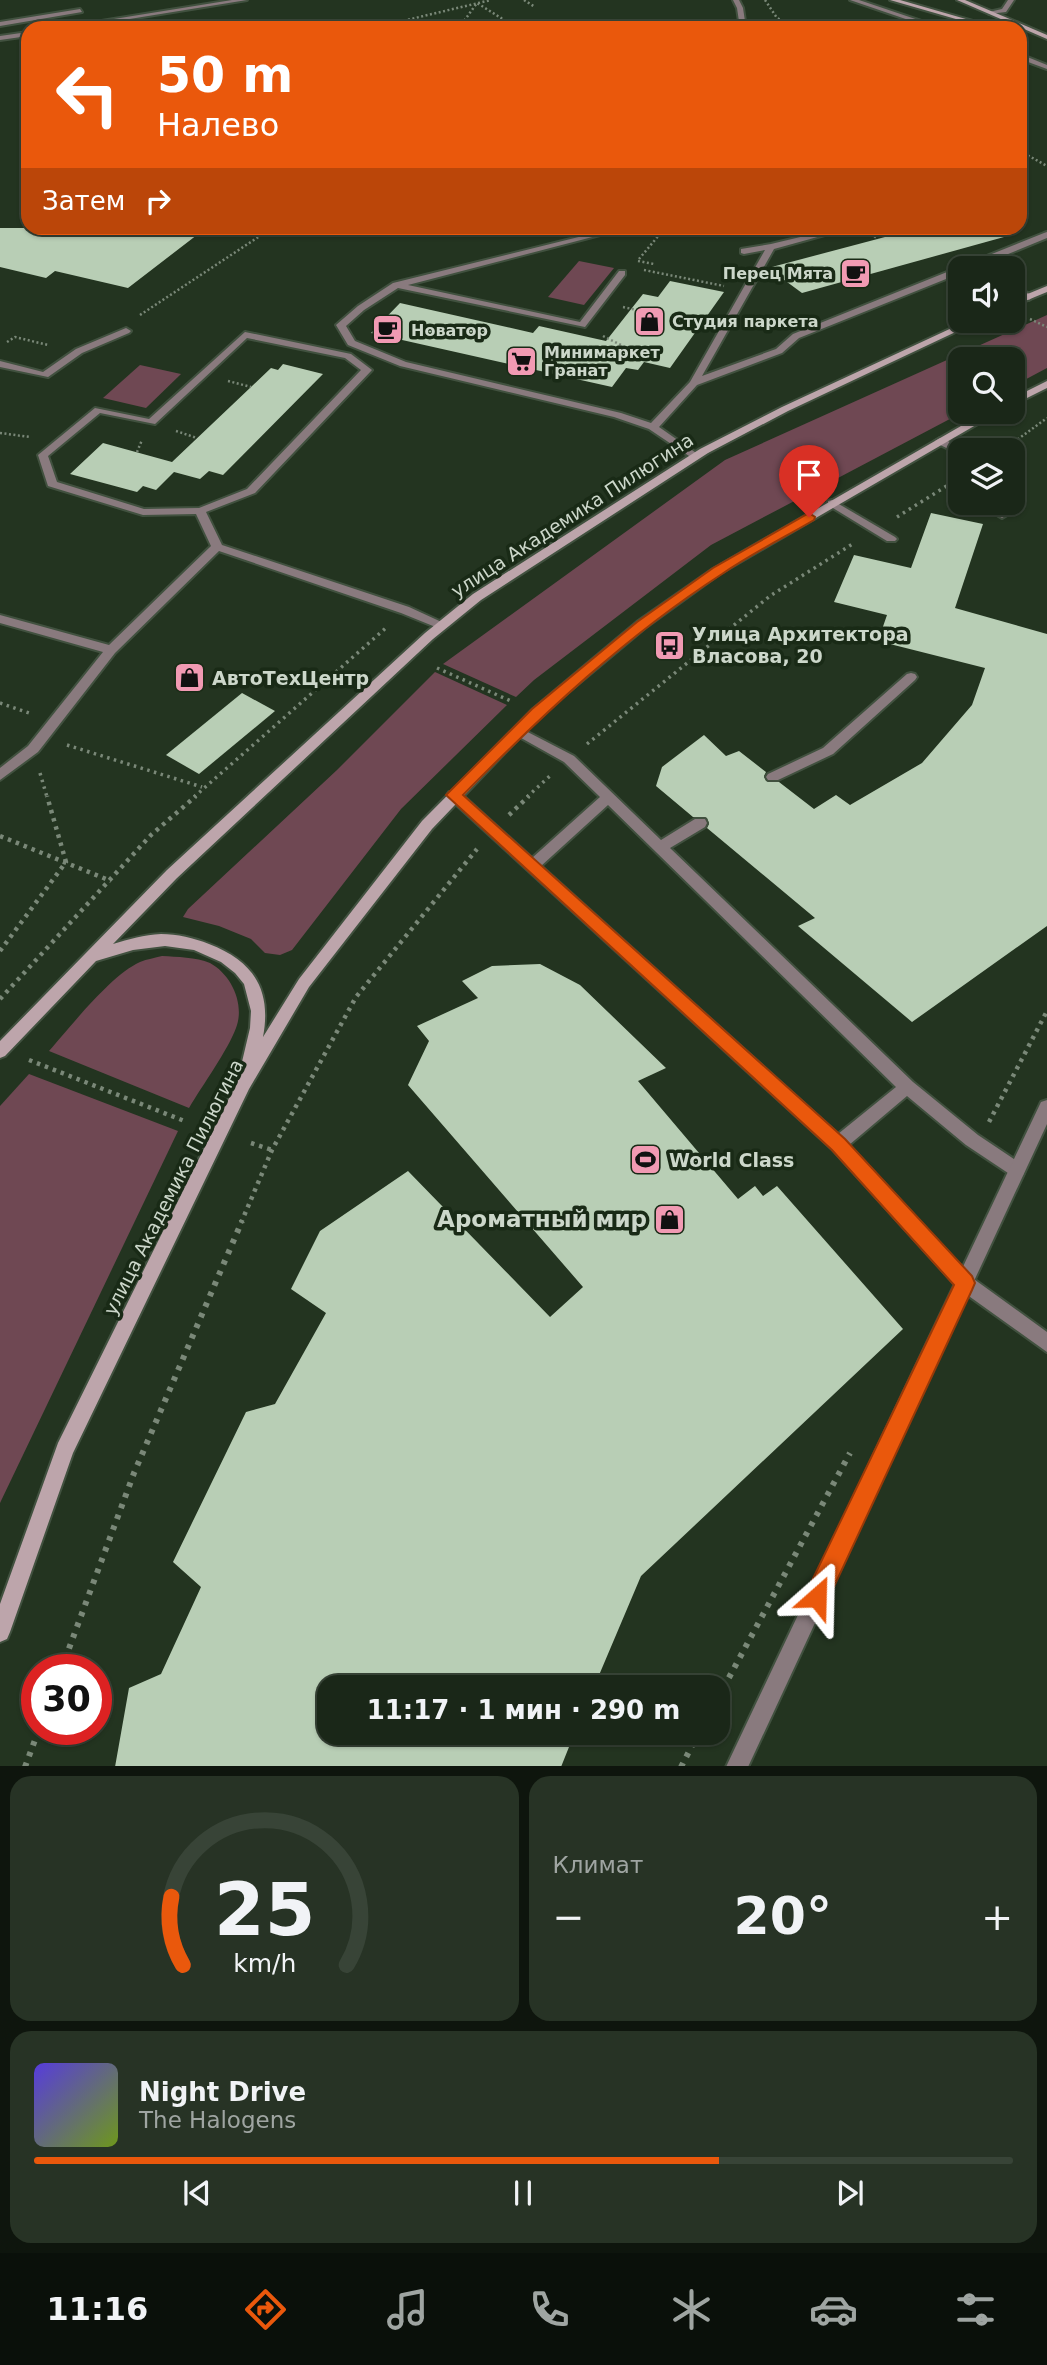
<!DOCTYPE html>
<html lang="ru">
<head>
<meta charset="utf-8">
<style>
	:root { --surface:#1a2718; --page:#273325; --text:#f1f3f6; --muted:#9fa5a2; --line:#384437; --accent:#ea580c }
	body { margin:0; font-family:"DejaVu Sans",sans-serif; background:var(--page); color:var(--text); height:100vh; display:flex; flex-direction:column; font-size:26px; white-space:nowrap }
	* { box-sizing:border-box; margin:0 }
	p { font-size:23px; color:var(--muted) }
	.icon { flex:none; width:38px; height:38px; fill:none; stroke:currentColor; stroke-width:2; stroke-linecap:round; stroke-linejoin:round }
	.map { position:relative; height:1766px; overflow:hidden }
	.panel { display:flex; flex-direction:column; gap:10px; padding:10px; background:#0e150d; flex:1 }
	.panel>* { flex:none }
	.guide { position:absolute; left:21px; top:21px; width:1006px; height:214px; border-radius:21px; box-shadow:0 2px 5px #0004,0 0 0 2px var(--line); background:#ea580c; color:#fff; overflow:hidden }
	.fabs { position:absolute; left:948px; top:256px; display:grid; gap:14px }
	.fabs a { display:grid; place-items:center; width:77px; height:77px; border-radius:14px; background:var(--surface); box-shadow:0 2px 5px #0004,0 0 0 2px var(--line); font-size:35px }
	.speed { position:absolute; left:21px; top:1654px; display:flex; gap:14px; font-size:35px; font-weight:700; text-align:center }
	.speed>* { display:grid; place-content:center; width:91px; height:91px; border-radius:50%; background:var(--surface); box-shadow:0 2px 5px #0004,0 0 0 2px var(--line); line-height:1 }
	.speed .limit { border:10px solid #d22; background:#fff; color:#111 }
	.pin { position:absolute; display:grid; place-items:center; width:60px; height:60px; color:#fff; margin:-72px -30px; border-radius:50% 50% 50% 0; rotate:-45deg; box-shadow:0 0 7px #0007 }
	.pin .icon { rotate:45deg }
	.me { position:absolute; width:77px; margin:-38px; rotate:25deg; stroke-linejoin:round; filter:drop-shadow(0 0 5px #0008) }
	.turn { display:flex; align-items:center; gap:24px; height:147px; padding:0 21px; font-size:32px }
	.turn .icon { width:91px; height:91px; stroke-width:2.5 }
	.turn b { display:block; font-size:49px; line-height:60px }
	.then { display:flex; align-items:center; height:66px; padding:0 21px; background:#0003; gap:14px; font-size:26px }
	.big { font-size:52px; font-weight:700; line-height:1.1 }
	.panel .card { flex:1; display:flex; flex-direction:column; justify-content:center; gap:10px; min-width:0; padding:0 24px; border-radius:21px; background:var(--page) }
	.panel .dial { align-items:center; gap:0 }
	.dial svg { height:182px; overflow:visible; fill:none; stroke:var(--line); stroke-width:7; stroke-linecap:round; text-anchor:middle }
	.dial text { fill:var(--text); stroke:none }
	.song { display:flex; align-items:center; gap:21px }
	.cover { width:84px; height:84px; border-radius:10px; background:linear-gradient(135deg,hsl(250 70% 55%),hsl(80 70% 35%)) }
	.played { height:7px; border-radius:4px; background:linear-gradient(90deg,var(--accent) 70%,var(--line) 70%) }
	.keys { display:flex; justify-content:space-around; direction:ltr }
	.heat { display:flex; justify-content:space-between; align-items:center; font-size:38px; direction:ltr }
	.panel .tiles { flex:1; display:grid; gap:10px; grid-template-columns:1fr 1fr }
	.card:last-child { grid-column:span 2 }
	.trip { position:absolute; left:317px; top:1675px; width:413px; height:70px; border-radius:21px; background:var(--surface); box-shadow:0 2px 5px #0004,0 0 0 2px var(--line); font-weight:700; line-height:70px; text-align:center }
	.tab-bar { display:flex; height:112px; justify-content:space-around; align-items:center; background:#0a100a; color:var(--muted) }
	.tab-bar .icon { width:49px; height:49px }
	.tab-bar .on { color:var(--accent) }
	.tab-bar b { font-size:32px; color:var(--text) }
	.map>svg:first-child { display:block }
	.green { fill:#6f4853 }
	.building { fill:#b8ceb5 }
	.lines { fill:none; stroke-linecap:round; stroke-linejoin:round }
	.lane-casing { stroke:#41513f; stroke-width:4 }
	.street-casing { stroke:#41513f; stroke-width:4 }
	.secondary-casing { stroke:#41513f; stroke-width:4 }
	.path-far3 { stroke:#7a8878; stroke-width:2.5; stroke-dasharray:2 2.5; stroke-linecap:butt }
	.path-far2 { stroke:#7a8878; stroke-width:3.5; stroke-dasharray:2.5 4.5; stroke-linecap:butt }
	.path-far1 { stroke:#7a8878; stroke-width:4.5; stroke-dasharray:3.5 5; stroke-linecap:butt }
	.path { stroke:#7a8878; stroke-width:6; stroke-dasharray:4.5 7; stroke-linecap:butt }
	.lane { fill:#897a7e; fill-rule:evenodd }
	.street { fill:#897a7e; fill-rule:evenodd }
	.secondary { fill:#bda5ab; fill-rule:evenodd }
	.route { fill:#ea580c; stroke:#983908; stroke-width:2 }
	.labels { text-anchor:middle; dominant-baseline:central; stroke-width:7; stroke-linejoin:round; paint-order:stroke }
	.far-poi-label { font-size:16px; font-weight:bold; fill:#ccd7ca; stroke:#192a16; text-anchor:start }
	.street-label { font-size:19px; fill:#ccd7ca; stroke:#192a16 }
	.poi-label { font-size:19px; font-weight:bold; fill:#ccd7ca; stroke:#192a16; text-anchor:start }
	.near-poi-label { font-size:23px; font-weight:bold; fill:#ccd7ca; stroke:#192a16; text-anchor:end }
</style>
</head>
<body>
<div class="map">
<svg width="1047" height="1767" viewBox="0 0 1047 1767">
	<rect width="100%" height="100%" fill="#233420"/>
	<!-- green -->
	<g class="green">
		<polygon points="579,261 614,268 584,305 548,297"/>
		<polygon points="1047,315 1047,368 1013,386 1013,359 961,359 961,411 965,411 711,545 534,680 516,697 443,664 725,460"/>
		<polygon points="140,365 181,374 146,408 103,398"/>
		<polygon points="435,672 507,705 401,809 292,950 280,955 265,953 251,939 219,926 183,917 188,909 337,770"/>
		<path d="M162,956C177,957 196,957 210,963C232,975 245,1005 236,1028C228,1050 202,1086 189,1108L49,1051C71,1026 111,975 140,962C147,959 155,958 162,956Z"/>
		<polygon points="29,1074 178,1131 0,1503 0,1106"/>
	</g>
	<!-- building -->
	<g class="building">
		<polygon points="0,228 206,228 128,288 55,271 46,278 0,267"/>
		<polygon points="919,228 1003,228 1004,237 802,293 768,268"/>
		<polygon points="670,281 724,292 670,368 644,362 638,370 626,368 612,387 371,333 400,303 533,333 539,326 606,341 643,294 658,297"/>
		<polygon points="283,364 323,374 223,475 209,471 200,479 174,472 156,490 143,486 137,492 70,474 103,443 172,462 271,368 278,370"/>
		<polygon points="931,513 983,524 955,608 1047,634 1047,926 912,1022 798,926 815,918 707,828 709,824 707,818 693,817 656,786 662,767 704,735 726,756 739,751 766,772 764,776 766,781 779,782 814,809 836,795 850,805 922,763 972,705 985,668 878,641 887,615 834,602 854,555 911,568"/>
		<polygon points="242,693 275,711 199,774 166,755"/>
		<polygon points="540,964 580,985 666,1068 638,1081 738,1199 755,1186 763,1196 777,1186 903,1329 641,1576 594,1687 329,1687 329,1732 575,1732 561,1767 115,1767 129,1688 161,1674 201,1587 173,1562 246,1412 275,1404 326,1313 291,1289 320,1231 408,1171 550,1317 583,1287 408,1085 429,1041 417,1026 478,998 462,981 492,966"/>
	</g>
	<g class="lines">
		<defs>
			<g id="lane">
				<polygon points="232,0 247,0 74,28 58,28"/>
				<polygon points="733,0 739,0 743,8 746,28 740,28 737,8"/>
				<polygon points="850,0 859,0 942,28 932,28"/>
				<polygon points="1008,0 1014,0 1006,12 989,14 989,12 1002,9"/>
				<polygon points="80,9 82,12 0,26 0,22"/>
				<polygon points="28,32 28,36 0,40 0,36"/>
				<polygon points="1020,54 1047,65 1047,69 1020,59"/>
				<polygon points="615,228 627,228 408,285 580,322 619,271 625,271 625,275 585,327 398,288 364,310 346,326 355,341 406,362 621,413 651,423 690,382 765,250 744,254 741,253 741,249 771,244 838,228 850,228 774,249 702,376 776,349 793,334 1044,233 1047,232 1047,238 974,268 961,268 961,273 799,338 782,353 697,385 659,427 699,455 700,457 695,460 649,429 614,417 400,366 348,345 336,325 358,306 393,283"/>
				<polygon points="1013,286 1032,295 1033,297 1029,300 1013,293"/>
				<polygon points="126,328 131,331 129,333 82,353 48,377 0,367 0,361 43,372 76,349"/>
				<path d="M245,332L351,354L372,370L255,493L206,512L222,545L409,607L448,625L442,629L438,628L401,613L219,551L115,653L38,752L0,780V768L28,746L103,652L0,623V615L109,645L211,546L196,514L143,515L48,486L38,455L95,408L149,419ZM247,338L345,358L361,370L247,489L199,508L144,509L57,482L48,456L100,413L155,424Z"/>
				<polygon points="940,438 944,439 965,450 961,450 961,454 957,453 936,443 935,441"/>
				<polygon points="1013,474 1017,475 1018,479 1013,482"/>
				<polygon points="832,500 895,537 897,539 895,541 887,541 828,505 828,501"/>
				<polygon points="1001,502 1011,502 1007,515 1002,518 997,515"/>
				<polygon points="911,673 915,674 917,677 915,680 833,754 778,780 768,780 766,777 768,774 823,748 907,674"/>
				<path d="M518,727L574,756L661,840L695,819H705L707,823L705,827L670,848L913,1082L978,1135L1023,1165L1025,1170L1023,1175L1017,1177L1011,1175L966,1145L907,1096L849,1145L971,1277L1047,1332V1352L959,1289L832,1149L449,798L447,795L449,792H459L532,858L600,797L564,762L514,734L512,731ZM608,805L896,1087L838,1134L541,866Z"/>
			</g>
			<polygon id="street" points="1047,1100 1047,1124 748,1767 726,1767 1041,1102"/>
			<g id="secondary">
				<polygon points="890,0 900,0 997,28 987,28"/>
				<polygon points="957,0 965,0 1047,35 1047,39"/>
				<polygon points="1047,286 1047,292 1013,306 1013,300"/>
				<path d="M969,320H981L788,411L708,453L481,600L433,639L177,878L113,944C129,939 144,935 161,934C177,934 194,938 209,944C253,961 272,989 263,1037L299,979L422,821L533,709L637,622L713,569L987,411H1000L721,573L645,628L541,715L432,829L309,987L249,1089L73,1453L10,1632L7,1639L0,1642V1604L58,1443L243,1070L241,1066L250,1028L251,1011L244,984L235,973L221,962L194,950L165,946L133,950L96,961L5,1056L0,1058V1041L167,870L425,633L473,594L700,449L782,407Z"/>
				<polygon points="1047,381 1047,388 1013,405 1013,398"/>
			</g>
		</defs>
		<!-- lane casing -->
		<use href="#lane" class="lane-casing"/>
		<!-- street casing -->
		<use href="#street" class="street-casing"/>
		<!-- secondary casing -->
		<use href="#secondary" class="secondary-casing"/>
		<!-- path-far3 -->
		<g class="path-far3">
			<polyline points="524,0 535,7"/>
			<polyline points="765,0 777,18 796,28"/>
			<polyline points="373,28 491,0"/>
			<polyline points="459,28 477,3 517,28"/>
			<polyline points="1020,151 1047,166"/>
			<polyline points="867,231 878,239"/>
			<polyline points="639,259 665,228"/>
			<polyline points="638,261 654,264"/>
			<polyline points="644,270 724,286"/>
			<polyline points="623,307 646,312"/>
			<polyline points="140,315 272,228"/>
			<polyline points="1030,319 1047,327"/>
			<polyline points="603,336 621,345"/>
			<polyline points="7,342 15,337 48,345"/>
			<polyline points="228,381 251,387"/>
			<polyline points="176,431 197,438"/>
			<polyline points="0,433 30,437"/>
			<polyline points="1003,450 1047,418"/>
			<polyline points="137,452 142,440"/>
		</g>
		<!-- path-far2 -->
		<g class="path-far2">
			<polyline points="897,517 961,477"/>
			<polyline points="437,668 513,702"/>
			<polyline points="0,703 29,713"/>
			<polyline points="587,744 770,596 854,543"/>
			<polyline points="67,745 202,787"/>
			<polyline points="40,773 47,797"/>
			<polyline points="194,797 387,627"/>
			<polyline points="527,797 551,775"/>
		</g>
		<!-- path-far1 -->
		<g class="path-far1">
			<polyline points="509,815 529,796"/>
			<polyline points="0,836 111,881"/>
			<polyline points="0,951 66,862 47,796"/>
			<polyline points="0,999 151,835 196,796"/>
			<polyline points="29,1060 187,1122"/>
			<polyline points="989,1122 1047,1011"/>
			<polyline points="251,1143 272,1150"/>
			<polyline points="241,1223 272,1150 356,997 477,849"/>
		</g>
		<!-- path -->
		<g class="path">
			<polyline points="61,1670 134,1473 242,1221"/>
			<polyline points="718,1698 850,1453"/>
			<polyline points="25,1767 39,1729"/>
			<polyline points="681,1767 699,1732"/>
		</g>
		<!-- lane -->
		<use href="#lane" class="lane"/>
		<!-- street -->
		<use href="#street" class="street"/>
		<!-- secondary -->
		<use href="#secondary" class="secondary"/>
	</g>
	<!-- route -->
	<path class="route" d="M809,513L815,517L814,520C783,538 751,554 722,574C626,636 543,714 463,795L845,1139L972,1276L975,1283L972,1290L825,1606L817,1609L808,1606L805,1597L808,1589L954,1285L832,1150L446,795L532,709L637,622L713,568Z"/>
	<!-- icons -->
	<defs>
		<symbol id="cafe-square" viewBox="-11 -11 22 22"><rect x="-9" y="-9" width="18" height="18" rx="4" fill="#f19ab3" stroke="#192a16"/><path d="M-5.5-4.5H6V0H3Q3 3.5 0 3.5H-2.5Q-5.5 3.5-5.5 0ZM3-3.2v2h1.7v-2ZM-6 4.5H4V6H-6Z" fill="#111"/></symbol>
		<symbol id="shop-square" viewBox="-11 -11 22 22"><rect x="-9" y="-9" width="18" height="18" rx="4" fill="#f19ab3" stroke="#192a16"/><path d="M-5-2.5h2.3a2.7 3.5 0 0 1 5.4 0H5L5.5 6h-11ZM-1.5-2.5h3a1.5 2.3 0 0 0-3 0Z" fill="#111"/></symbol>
		<symbol id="supermarket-square" viewBox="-11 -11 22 22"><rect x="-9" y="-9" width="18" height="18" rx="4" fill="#f19ab3" stroke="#192a16"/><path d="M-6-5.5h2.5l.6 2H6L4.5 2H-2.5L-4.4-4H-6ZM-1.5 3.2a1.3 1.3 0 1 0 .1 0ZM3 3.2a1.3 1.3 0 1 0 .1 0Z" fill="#111"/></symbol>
		<symbol id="bus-square" viewBox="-11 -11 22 22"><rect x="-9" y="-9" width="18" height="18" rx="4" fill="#f19ab3" stroke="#192a16"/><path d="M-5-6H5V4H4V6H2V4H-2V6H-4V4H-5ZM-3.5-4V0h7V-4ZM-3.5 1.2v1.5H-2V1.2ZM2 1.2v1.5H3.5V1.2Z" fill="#111"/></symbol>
		<symbol id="stadium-square" viewBox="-11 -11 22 22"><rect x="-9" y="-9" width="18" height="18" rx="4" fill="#f19ab3" stroke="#192a16"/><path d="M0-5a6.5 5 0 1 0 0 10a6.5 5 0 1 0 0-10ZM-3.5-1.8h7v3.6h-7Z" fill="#111"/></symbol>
	</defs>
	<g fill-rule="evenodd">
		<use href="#cafe-square" x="838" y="256" width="35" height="35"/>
		<use href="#shop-square" x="632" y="304" width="35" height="35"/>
		<use href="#cafe-square" x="370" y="312" width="35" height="35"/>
		<use href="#supermarket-square" x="504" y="344" width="35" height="35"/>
		<use href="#bus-square" x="652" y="628" width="35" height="35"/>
		<use href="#shop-square" x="172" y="660" width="35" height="35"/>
		<use href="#stadium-square" x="628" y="1142" width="35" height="35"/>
		<use href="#shop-square" x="652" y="1202" width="35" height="35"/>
	</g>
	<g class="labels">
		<!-- far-poi labels -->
		<g class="far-poi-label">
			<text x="833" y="273" text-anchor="end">Перец Мята</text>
			<text x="672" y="321">Студия паркета</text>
			<text x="411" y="330">Новатор</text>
			<text x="544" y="352">Минимаркет<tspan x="544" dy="18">Гранат</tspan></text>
		</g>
		<!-- street labels -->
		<g class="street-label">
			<text transform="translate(572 515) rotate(-33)">улица Академика Пилюгина</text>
			<text transform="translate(173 1187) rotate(-63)">улица Академика Пилюгина</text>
		</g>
		<!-- poi labels -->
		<g class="poi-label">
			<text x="692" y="634">Улица Архитектора<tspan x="692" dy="22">Власова, 20</tspan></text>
			<text x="212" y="678">АвтоТехЦентр</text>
			<text x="669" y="1160">World Class</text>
		</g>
		<!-- near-poi labels -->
		<g class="near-poi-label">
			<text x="647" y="1219">Ароматный мир</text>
		</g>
	</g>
</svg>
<div class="fabs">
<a><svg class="icon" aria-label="sound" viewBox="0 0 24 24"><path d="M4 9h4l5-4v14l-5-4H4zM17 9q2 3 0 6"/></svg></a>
<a><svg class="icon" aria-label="search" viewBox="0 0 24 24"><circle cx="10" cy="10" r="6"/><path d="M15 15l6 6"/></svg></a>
<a><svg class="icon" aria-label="layers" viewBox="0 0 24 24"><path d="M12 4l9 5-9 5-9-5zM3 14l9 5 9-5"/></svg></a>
</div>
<div class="speed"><div class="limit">30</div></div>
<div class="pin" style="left:809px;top:517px;background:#d93025"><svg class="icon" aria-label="arrive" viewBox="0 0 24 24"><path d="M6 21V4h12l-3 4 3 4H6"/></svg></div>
<svg class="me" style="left:817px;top:1597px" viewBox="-20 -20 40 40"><path d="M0-17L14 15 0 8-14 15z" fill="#ea580c" stroke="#fff" stroke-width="4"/></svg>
<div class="trip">11:17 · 1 мин · 290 m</div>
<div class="guide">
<div class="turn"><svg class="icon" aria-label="left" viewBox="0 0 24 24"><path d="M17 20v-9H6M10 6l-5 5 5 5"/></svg><div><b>50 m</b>Налево</div></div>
<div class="then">Затем<svg class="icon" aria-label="right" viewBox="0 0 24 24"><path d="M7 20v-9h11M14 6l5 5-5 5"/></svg></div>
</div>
</div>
<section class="panel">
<div class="tiles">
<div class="card dial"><svg viewBox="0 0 100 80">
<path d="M14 69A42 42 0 1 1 86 69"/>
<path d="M14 69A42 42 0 0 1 9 39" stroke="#ea580c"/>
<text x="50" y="56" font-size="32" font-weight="700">25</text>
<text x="50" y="72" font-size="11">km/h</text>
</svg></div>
<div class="card"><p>Климат</p>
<div class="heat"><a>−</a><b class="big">20°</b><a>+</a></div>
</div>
<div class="card">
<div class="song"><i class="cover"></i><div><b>Night Drive</b><p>The Halogens</p></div></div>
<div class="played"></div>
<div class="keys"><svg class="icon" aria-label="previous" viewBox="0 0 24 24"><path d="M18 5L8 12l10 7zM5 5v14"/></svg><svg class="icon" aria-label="pause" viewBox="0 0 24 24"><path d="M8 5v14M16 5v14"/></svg><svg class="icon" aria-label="next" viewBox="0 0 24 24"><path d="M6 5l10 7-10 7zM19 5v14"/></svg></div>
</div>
</div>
</section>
<nav class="tab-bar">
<b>11:16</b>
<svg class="icon on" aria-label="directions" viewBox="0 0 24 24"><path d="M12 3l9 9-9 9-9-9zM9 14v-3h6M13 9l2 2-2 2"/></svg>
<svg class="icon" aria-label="music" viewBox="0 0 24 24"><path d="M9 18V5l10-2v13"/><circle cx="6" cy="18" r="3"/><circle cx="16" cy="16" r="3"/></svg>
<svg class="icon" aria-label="phone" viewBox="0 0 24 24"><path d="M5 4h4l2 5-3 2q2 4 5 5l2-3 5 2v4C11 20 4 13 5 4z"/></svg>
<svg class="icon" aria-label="climate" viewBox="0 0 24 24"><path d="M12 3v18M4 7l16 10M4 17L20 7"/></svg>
<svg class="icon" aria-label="car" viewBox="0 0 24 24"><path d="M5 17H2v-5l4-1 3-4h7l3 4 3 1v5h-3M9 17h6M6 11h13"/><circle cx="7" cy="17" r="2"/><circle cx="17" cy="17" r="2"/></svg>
<svg class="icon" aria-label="filters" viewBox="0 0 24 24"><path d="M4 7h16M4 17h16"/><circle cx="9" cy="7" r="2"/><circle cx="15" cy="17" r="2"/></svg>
</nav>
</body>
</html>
